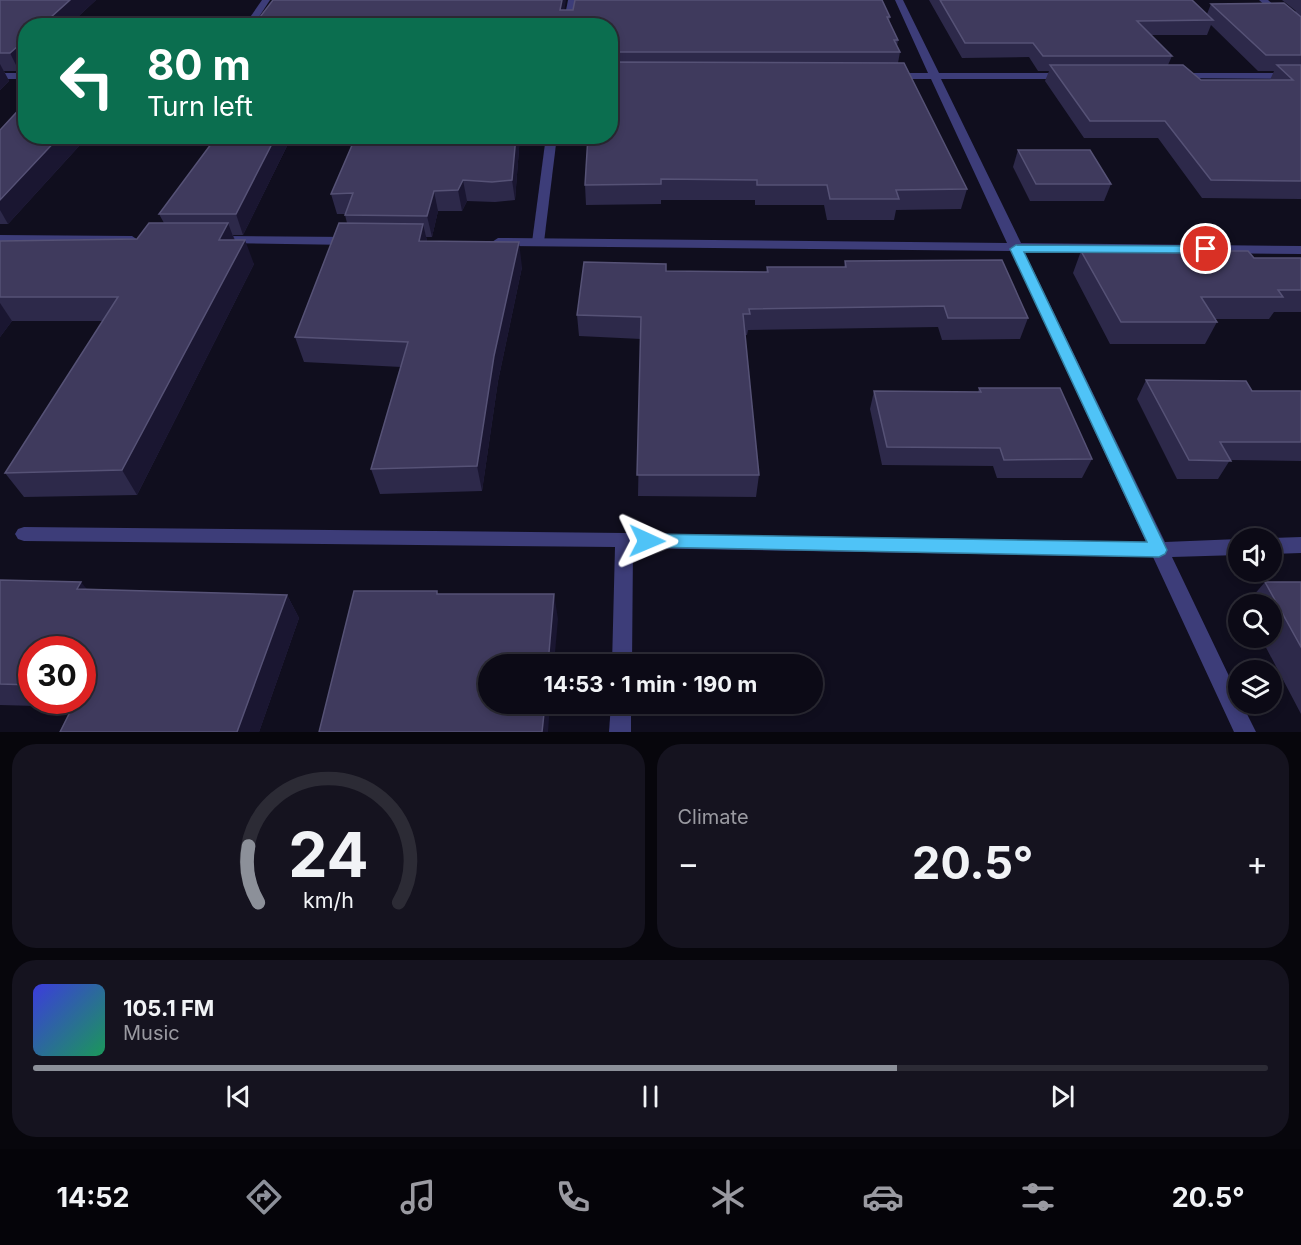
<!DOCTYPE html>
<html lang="en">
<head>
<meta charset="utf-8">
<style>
	:root { --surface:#0c0a16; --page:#15131f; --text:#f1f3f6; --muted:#9a9aa1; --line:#2c2b35; --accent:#8c9099 }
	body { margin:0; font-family:Inter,sans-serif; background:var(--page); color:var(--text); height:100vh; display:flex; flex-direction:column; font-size:22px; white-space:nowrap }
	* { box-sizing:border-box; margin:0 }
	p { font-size:20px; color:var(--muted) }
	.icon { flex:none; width:33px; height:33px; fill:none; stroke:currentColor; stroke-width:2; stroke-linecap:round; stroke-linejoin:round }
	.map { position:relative; height:732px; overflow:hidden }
	.sheet { display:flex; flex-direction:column; gap:12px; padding:12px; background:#07060c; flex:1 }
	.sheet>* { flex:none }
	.hud { position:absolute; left:18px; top:18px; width:600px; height:126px; border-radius:24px; box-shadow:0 3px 9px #0003,0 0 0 2px var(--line); background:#0b6e4f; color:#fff; overflow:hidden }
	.controls { position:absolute; left:1228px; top:528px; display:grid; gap:12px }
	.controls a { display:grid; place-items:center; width:54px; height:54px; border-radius:50%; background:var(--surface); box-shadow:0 3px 9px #0003,0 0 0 2px var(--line); font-size:30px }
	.speed { position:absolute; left:18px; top:636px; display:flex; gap:12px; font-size:30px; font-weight:700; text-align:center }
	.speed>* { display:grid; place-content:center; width:78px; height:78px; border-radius:50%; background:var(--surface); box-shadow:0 3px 9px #0003,0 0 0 2px var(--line); line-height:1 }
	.speed .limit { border:9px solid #d22; background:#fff; color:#111 }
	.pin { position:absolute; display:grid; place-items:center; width:51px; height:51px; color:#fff; margin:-26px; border:3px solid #fff; border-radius:50%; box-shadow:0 2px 6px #0007 }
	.me { position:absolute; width:66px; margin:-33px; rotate:91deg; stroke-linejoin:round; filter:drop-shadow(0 0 4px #0008) }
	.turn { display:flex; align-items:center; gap:21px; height:126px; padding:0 30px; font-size:27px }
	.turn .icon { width:78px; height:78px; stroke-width:2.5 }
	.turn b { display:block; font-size:42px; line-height:51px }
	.big { font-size:45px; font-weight:700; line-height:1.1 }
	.sheet .tile { flex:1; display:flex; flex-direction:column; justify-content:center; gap:9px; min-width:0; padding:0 21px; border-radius:24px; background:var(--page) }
	.sheet .dial { align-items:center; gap:0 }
	.dial svg { height:156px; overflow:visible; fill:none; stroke:var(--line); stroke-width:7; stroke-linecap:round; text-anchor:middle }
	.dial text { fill:var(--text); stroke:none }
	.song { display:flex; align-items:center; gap:18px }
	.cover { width:72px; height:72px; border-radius:9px; background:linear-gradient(135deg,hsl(240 70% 55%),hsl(150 70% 35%)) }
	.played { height:6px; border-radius:3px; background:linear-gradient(90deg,var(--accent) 70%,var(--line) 70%) }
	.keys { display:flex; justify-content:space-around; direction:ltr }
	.heat { display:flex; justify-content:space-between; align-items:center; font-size:33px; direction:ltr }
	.sheet .tiles { flex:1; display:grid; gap:12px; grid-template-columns:1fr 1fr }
	.tile:last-child { grid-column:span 2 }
	.trip { position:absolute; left:478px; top:654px; width:345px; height:60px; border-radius:30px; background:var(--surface); box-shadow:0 3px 9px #0003,0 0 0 2px var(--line); font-weight:700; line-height:60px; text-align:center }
	.tab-bar { display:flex; height:96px; justify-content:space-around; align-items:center; background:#050409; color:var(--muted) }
	.tab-bar .icon { width:42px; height:42px }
	.tab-bar .current { color:var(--accent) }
	.tab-bar b { font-size:27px; color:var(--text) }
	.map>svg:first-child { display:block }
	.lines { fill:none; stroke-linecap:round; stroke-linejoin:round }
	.service { fill:#3d3d79; fill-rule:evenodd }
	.minor { fill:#3d3d79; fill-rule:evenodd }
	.wall { fill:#2d294a; fill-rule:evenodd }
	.shaded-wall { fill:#1a1631 }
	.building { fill:#3f3a5d; stroke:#565276; stroke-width:1.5 }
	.route { fill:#4fc3f7; stroke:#337fa1; stroke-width:1.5 }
</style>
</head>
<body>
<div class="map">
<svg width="1301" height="732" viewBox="0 0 1301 732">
	<rect width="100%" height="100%" fill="#100e1e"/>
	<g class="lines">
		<!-- service -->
		<g class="service">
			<polygon points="262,0 270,0 253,26 244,26"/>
			<polygon points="568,0 576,0 573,26 563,26"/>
			<polygon points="546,136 557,136 544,242 538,246 532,242"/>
		</g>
		<!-- minor -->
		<g class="minor">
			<polygon points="895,0 903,0 939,73 1067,73 1072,76 1067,79 941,79 1021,243 1301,246 1301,254 1024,251 1165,542 1239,539 1239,555 1172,557 1239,697 1239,704 1242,704 1256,732 1234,732 1153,557 633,548 632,664 612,664 615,547 24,541 18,539 15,534 18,529 24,527 624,533 1146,542 1011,251 498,246 492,242 498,238 1007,243 931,79 890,79 885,76 890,73 928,73"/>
			<polygon points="1259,0 1268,0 1301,29 1301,37"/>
			<rect x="0" y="73" width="26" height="6"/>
			<polygon points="1175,73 1301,73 1301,79 1171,78 1170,76"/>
			<polygon points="0,235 132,236 138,240 132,244 0,243"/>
			<polygon points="225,236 351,237 357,241 351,245 220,243 219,240"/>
			<polygon points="1301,537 1301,553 1272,554 1272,538"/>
			<polygon points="611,704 631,704 631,732 609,732"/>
		</g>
	</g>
	<!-- wall -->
	<g class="wall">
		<polygon points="0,0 96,0 68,26 26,26 26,65 19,71 4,71 9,81 0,90"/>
		<path d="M929,0H1192L1207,14L1211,4L1295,12L1296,11L1282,0H1301V199L1202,198L1158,138H1084L1045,81L1049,71H1038L1029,57L962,58ZM1211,25L1258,71H1274L1270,80H1201L1168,65L1172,56L1151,35H1207Z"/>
		<polygon points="564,10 890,17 889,22 898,40 897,46 900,52 898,63 967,189 961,209 896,210 894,220 827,220 824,205 755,205 755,200 661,200 661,204 586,205 585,185 610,136 610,26"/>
		<polygon points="0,130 26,136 148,136 141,145 80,145 8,224 0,224"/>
		<polygon points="217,136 292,136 243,235 233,235 235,240 254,264 137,495 24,497 5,473 103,321 12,321 0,337 0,241 137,239 164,223 159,214"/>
		<polygon points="520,136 515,200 495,202 467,201 462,211 438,211 432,237 426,237 427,241 522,267 498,381 482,491 380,494 371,469 401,367 304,362 295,337 347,223 345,215 345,214 337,214 331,194"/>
		<polygon points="1018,150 1111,184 1104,201 1030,201 1013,167"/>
		<polygon points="1081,251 1254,258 1301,258 1301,312 1274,312 1269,319 1215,319 1217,322 1205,344 1110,344 1073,273"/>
		<polygon points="845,261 1028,318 1020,339 942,340 938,327 748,330 747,335 745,335 759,475 756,497 638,496 641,339 579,336 577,315 666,271 766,272 767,267 844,267"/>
		<polygon points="1146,380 1252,391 1301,391 1301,461 1230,460 1218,479 1177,479 1137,399"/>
		<polygon points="979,388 1092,459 1082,478 997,478 993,466 882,465 870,409 874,391 978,392"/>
		<path d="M0,580L87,589L287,595L299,618L259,732H60L73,707L0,705ZM32,650H82V700H32Z"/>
		<polygon points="1265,582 1301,582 1301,714 1261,638 1272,638 1272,604 1246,604"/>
	</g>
	<!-- shaded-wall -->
	<g class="shaded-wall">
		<polygon points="70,0 96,0 68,26 41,26"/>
		<polygon points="562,0 566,0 562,26 560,10"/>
		<polygon points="26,39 26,65 19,71 10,53"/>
		<polygon points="0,64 9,81 0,90"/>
		<polygon points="60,136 76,136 80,145 8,224 0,210 0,200"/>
		<polygon points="137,136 148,136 141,145"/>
		<polygon points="276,136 292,136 243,235 236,214"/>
		<polygon points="516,136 520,136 515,200 512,180"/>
		<polygon points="463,180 467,201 462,211 458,190"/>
		<polygon points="434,191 438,211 432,237 427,216"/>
		<polygon points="228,223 237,247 219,240"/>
		<polygon points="423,224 429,249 419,241"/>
		<polygon points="245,240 254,264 137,495 122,470"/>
		<polygon points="519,242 522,267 498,381 482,491 477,466 494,356"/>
		<polygon points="0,303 12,321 0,337"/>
		<polygon points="81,582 99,604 77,589"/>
		<polygon points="554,594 558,619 554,664 548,664"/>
		<polygon points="287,595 299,618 259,732 237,732"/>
		<polygon points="545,704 550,704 548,732 542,732"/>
	</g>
	<!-- building -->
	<g class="building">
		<polygon points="0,0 70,0 41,26 26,26 26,39 10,53 0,53"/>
		<polygon points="273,0 562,0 560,10 573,10 575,0 882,0 890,17 887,17 898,40 894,40 900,52 610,52 610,26 253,26"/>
		<polygon points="940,0 1192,0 1213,20 1137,21 1172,56 1043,56 1033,43 965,43"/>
		<polygon points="1284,3 1301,17 1301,55 1266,55 1211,4"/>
		<polygon points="610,62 904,63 967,189 896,190 899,199 830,199 827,185 757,185 757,180 661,179 661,184 585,185 588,136 610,136"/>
		<polygon points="1050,65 1183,65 1201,80 1293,80 1277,65 1301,65 1301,181 1211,180 1165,121 1090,121"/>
		<polygon points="26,102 26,136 60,136 0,200 0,130"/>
		<polygon points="217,136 276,136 236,214 159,214"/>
		<polygon points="356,136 516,136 512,180 492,182 463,180 458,190 434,191 427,216 345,215 353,193 331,194"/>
		<polygon points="1018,150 1090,150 1111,184 1036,184"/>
		<polygon points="149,223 228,223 219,240 245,240 122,470 5,473 118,297 0,297 0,241 137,239"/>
		<polygon points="339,223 423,224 419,241 519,242 494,356 477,466 371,469 408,342 295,337"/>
		<polygon points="1081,251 1248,251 1254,258 1301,258 1301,290 1278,290 1283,297 1201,297 1217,322 1121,322"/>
		<polygon points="1002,260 1028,318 948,318 944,306 749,309 750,314 743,314 759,475 637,475 641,317 577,315 584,262 666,264 666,271 768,272 767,267 846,267 845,261"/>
		<polygon points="1146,380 1246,381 1252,391 1301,391 1301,442 1220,442 1231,461 1189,460"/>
		<polygon points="979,388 1060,388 1092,459 1004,460 1000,448 887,447 874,391 981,392"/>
		<polygon points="0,580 81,582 77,589 287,595 237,732 60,732 76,700 82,700 83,686 82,686 82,650 32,650 32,685 0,684"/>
		<polygon points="1265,582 1301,582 1301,647"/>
		<polygon points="354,591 437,591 437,594 554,594 548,664 489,664 489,704 545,704 542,732 319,732"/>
	</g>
	<!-- route -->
	<polygon class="route" points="1016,245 1206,246 1212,249 1206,253 1024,252 1167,550 1165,554 1159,557 647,547 642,545 639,541 642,536 647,534 1147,542 1010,249"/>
</svg>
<div class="controls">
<a><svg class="icon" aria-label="sound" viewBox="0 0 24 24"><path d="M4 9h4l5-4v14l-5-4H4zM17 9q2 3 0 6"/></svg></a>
<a><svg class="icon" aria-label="search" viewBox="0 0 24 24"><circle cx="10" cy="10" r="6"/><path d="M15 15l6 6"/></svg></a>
<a><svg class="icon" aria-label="layers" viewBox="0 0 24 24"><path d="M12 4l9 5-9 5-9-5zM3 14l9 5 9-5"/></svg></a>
</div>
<div class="speed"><div class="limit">30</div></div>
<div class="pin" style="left:1206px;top:249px;background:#d93025"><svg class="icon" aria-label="arrive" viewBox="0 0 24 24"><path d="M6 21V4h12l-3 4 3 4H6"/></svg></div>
<svg class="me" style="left:647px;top:541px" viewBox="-20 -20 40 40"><path d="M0-17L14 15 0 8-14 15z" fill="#4fc3f7" stroke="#fff" stroke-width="4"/></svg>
<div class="trip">14:53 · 1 min · 190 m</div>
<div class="hud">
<div class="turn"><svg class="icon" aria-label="left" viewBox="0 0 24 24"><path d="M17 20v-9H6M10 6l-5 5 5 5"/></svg><div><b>80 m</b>Turn left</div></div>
</div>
</div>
<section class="sheet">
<div class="tiles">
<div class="tile dial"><svg viewBox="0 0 100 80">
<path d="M14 69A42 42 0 1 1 86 69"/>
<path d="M14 69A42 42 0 0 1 9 40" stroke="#8c9099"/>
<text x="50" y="56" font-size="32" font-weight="700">24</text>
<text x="50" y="72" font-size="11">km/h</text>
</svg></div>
<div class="tile"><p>Climate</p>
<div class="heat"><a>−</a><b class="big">20.5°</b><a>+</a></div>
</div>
<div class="tile">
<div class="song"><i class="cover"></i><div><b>105.1 FM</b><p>Music</p></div></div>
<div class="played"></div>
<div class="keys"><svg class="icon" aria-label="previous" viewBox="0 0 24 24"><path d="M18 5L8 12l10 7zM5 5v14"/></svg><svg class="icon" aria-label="pause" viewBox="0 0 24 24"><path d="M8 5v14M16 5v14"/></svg><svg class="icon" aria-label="next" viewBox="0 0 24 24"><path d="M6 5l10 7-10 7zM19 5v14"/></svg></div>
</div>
</div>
</section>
<nav class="tab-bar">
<b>14:52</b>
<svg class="icon current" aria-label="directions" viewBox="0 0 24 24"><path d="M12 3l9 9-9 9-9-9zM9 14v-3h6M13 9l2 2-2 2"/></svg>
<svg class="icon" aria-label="music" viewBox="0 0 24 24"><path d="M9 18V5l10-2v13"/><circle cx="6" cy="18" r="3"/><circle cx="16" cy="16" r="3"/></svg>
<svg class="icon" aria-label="phone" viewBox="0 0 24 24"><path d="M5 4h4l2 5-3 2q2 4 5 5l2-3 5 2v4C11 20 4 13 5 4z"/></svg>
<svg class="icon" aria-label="climate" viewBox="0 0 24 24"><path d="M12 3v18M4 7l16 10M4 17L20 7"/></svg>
<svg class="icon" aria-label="car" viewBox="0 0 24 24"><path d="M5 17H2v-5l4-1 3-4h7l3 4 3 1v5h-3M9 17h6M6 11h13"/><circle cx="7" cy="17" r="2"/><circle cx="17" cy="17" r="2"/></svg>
<svg class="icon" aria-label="filters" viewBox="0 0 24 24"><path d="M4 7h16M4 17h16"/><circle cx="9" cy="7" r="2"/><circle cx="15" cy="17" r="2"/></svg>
<b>20.5°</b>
</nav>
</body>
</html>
